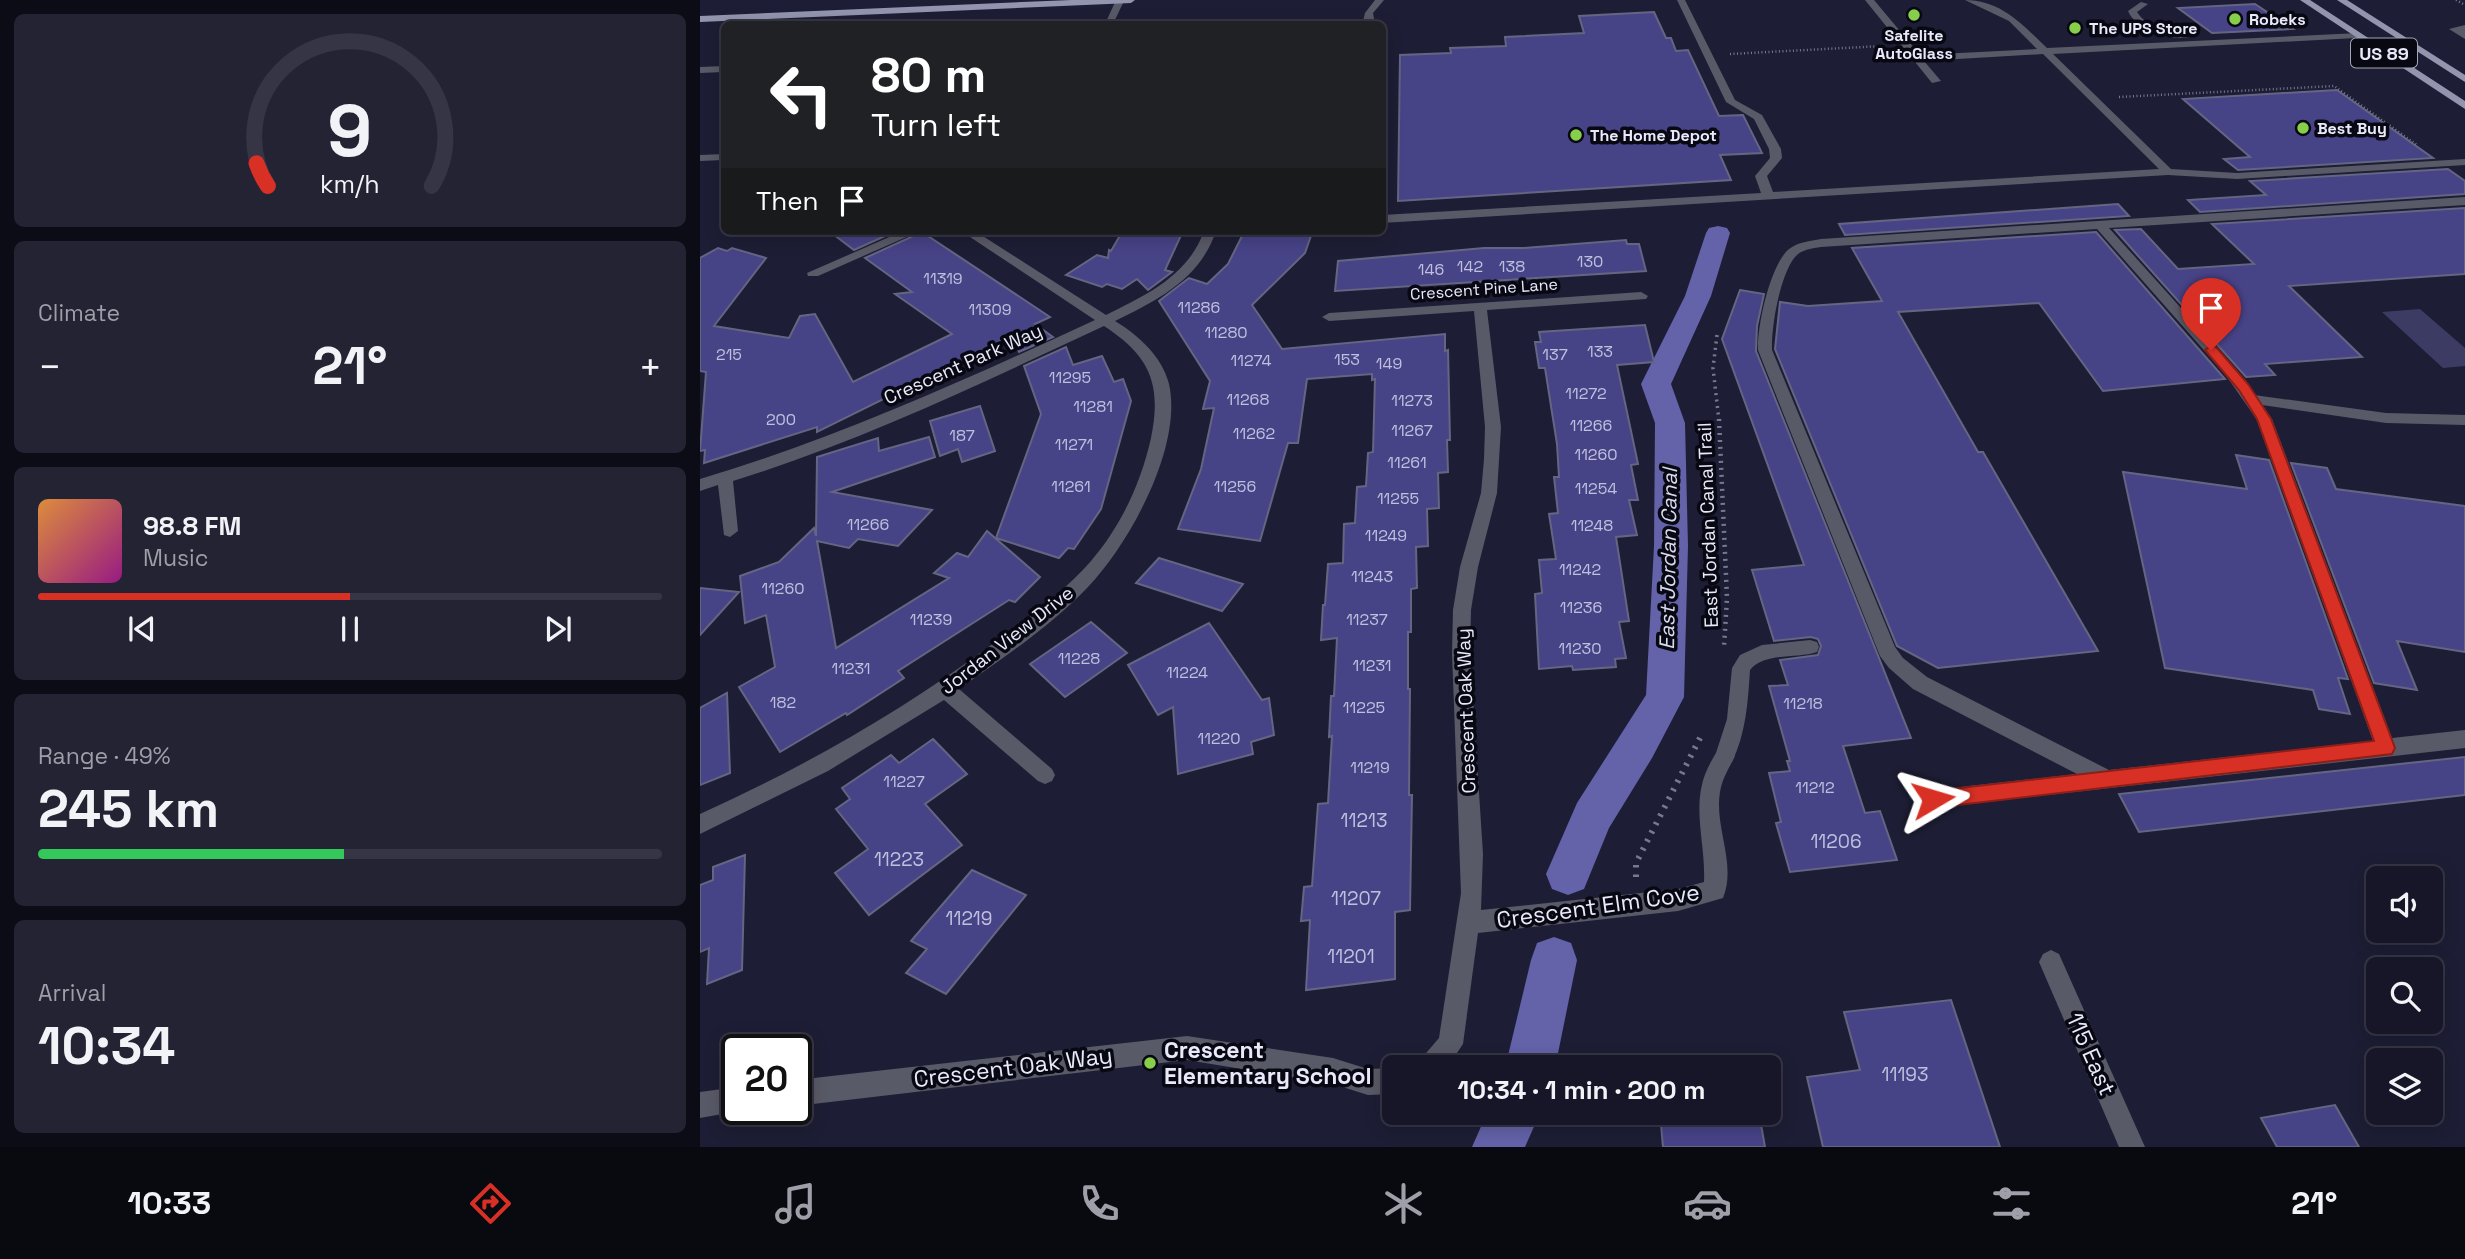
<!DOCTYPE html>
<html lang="en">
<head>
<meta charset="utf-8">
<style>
	:root { --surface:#161628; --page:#232334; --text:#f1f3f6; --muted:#9e9fa8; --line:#353545; --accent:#d93025 }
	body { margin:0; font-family:"Space Grotesk",sans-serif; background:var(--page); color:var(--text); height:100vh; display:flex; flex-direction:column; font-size:26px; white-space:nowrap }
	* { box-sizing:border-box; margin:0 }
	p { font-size:23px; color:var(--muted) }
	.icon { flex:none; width:38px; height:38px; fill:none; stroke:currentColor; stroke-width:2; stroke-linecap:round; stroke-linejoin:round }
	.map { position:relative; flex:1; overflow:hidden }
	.side { display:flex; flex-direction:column; gap:14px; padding:14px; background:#0c0c16; width:700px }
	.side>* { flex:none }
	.guide { position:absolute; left:21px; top:21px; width:665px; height:214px; border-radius:10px; box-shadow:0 4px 18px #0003,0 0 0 2px var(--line); background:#202124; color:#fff; overflow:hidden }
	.controls { position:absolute; left:1666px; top:866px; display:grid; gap:14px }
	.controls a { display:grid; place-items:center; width:77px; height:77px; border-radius:10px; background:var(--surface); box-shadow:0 4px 18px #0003,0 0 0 2px var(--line); font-size:35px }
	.speed { position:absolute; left:21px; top:1034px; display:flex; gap:14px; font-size:35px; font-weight:700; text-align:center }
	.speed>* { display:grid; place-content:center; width:91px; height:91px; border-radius:50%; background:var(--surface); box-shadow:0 4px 18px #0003,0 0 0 2px var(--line); line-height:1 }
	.speed .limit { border:4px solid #111; border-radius:10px; background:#fff; color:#111 }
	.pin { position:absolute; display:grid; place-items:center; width:60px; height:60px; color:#fff; margin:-72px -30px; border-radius:50% 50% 50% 0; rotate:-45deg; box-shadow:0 0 7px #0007 }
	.pin .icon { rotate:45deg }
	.me { position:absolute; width:77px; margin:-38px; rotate:83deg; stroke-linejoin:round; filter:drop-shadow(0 0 5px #0008) }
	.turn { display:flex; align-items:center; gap:24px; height:147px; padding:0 35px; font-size:32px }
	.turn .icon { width:91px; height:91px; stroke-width:2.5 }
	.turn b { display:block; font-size:49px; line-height:60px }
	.then { display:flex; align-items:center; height:66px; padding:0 35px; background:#0003; gap:14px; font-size:26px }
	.big { font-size:52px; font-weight:600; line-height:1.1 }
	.side .card { flex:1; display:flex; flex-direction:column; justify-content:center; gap:10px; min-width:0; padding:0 24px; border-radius:10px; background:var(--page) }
	.side .dial { align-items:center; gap:0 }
	.dial svg { height:182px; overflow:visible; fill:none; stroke:var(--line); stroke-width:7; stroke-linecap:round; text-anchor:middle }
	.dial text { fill:var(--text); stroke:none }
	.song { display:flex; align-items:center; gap:21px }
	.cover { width:84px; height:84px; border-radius:10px; background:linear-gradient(135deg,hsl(30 70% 55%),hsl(310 70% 35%)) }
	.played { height:7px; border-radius:4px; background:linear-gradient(90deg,var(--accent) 50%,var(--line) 50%) }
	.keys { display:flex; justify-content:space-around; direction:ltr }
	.heat { display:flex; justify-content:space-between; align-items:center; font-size:38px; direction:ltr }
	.charge { height:10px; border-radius:5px; background:linear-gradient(90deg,#34c759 49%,var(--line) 0) }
	.trip { position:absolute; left:682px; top:1055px; width:399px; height:70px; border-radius:10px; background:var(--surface); box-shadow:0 4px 18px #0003,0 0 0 2px var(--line); font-weight:600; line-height:70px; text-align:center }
	.tab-bar { display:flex; height:112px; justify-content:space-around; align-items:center; background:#090910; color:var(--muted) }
	.tab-bar .icon { width:49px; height:49px }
	.tab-bar .selected { color:var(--accent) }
	.tab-bar b { font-size:32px; color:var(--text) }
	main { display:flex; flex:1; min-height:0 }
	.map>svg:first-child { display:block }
	.green { fill:#3c3b63 }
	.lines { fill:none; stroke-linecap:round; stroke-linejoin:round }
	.canal { fill:#6462a9; fill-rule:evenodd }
	.building { fill:#474387; stroke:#646582; stroke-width:2 }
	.path-far3 { stroke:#79798e; stroke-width:2.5; stroke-dasharray:1 2.5; stroke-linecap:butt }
	.path-far2 { stroke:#79798e; stroke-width:3.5; stroke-dasharray:2 4.5; stroke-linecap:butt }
	.path-far1 { stroke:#79798e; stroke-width:4.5; stroke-dasharray:2 5; stroke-linecap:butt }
	.path { stroke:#79798e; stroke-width:6; stroke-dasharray:2.5 7; stroke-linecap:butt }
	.lane { fill:#595a67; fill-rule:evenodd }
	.street { fill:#595a67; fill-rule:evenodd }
	.primary { fill:#9394ae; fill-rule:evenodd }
	.route { fill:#d93025; stroke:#8d1f18; stroke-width:2 }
	.poi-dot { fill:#87cf4b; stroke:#080813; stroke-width:2.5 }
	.labels { text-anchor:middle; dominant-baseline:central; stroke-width:7; stroke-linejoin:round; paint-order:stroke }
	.far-poi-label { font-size:16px; font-weight:bold; fill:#e8e9fa; stroke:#080813; text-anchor:start }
	.number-label { font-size:16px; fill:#c0c0dd }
	.far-street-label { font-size:16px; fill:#e8e9fa; stroke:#080813 }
	.shield { fill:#080813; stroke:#a5a6b5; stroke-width:2 }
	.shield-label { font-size:18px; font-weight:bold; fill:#e8e9fa }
	.street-label { font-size:19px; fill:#e8e9fa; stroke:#080813 }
	.near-number-label { font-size:19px; fill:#c0c0dd }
	.water-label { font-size:21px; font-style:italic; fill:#d8d9ee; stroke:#080813 }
	.near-street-label { font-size:23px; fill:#e8e9fa; stroke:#080813 }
	.near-poi-label { font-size:23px; font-weight:bold; fill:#e8e9fa; stroke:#080813; text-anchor:start }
</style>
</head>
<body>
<main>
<section class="side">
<div class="card dial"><svg viewBox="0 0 100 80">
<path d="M14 69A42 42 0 1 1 86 69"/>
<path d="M14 69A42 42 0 0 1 9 59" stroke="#d93025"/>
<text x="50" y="56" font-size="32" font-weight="700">9</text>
<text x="50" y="72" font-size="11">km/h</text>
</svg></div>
<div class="card"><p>Climate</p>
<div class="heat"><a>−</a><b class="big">21°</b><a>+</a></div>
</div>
<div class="card">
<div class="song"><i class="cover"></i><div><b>98.8 FM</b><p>Music</p></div></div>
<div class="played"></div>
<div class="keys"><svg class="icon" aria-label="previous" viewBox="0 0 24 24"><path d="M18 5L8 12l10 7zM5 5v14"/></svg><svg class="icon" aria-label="pause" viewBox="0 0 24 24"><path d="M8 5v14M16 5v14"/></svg><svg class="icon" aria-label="next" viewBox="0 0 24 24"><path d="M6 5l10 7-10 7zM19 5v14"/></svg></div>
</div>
<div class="card"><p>Range · 49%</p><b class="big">245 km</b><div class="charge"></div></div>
<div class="card"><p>Arrival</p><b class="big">10:34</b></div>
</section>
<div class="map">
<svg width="1765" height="1147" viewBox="0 0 1765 1147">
	<rect width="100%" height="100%" fill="#1d1d35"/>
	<!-- green -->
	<polygon class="green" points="1720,309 1765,348 1765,366 1743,368 1682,312"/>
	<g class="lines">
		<!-- canal -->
		<g class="canal">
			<polygon points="1018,226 1027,228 1030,233 1011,296 971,384 985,423 988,546 984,697 952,758 909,828 884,889 868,895 852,889 846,874 877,803 946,695 954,546 955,423 941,384 985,296 1006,233 1009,228"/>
			<polygon points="854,937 871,943 877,960 855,1068 805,1068 831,960 837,943"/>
			<polygon points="787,1113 840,1113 825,1147 772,1147"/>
		</g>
	</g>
	<!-- building -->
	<g class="building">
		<polygon points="1555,4 1593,29 1512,33 1478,8"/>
		<polygon points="954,12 966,38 971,38 976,51 988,50 1019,116 1043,115 1062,153 1020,155 1031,180 698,201 700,55 751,53 750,48 806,46 805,37 884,33 879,16"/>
		<polygon points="1637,90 1733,158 1538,170 1524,159 1550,157 1483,99"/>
		<polygon points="1748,169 1765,181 1765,194 1500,212 1488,200 1566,195 1550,181"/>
		<polygon points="1418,204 1429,216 1145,235 1139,224"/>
		<polygon points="1765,208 1765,274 1589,286 1662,357 1565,364 1575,375 1546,377 1415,230 1441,229 1478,269 1554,264 1512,224"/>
		<polygon points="129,231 196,231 154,250"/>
		<polygon points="483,231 465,270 472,272 448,290 437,279 422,289 407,284 402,287 366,275 397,255 408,258 409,250 411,251 422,232"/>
		<polygon points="222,232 350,317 335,324 353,337 319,352 313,335 117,432 117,427 4,463 5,450 0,451 6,372 0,371 0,258 18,248 27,251 32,248 66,258 14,326 89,338 100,316 115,314 153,382 252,334 195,294 212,292 165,258"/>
		<polygon points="544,232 612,233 605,253 552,305 582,349 745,334 745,351 748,350 750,440 747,440 748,472 738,473 739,508 727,509 728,546 716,547 717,588 711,589 711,632 708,632 708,689 710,689 709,795 712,795 710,910 695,912 695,979 606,990 610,920 601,921 604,887 612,886 618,804 628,803 632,736 629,737 631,696 634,696 637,638 621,640 623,605 625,605 628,564 643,563 644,524 655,523 657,487 666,486 668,453 673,452 675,379 672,380 672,374 607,379 598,443 588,443 560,541 478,529 501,469 514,408 503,409 510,381 459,301 489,278 507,284 528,264"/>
		<polygon points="1396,232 1525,379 1403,391 1339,303 1198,312 1278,452 1283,452 1398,651 1238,668 1197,646 1075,349 1080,302 1108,306 1182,301 1152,248"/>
		<polygon points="926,240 927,244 939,244 946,271 635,291 638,261 784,248 824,248"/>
		<polygon points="1040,290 1064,294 1057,326 1056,351 1211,738 1143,746 1165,813 1180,811 1197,860 1090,872 1076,823 1081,822 1069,773 1090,771 1087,761 1090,761 1069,686 1088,685 1080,660 1118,655 1121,646 1118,639 1111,637 1074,641 1052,570 1104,565 1022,339"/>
		<polygon points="945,325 954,362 917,365 938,464 931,465 938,500 929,500 937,535 916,537 929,621 919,622 926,658 915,659 916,667 873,670 872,666 839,669 835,594 842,593 839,560 856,559 849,514 858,513 854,477 859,477 857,444 845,368 839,368 835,342 841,342 839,332"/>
		<polygon points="366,347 373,365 402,356 414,382 423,379 431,401 401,509 374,549 368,548 359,558 296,538 341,414 324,366"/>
		<polygon points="280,406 295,451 262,462 258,449 240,456 230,421"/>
		<polygon points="229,437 235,457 132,492 232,510 198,546 158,539 149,548 117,541 136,648 249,578 234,573 257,553 268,557 287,531 340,577 315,602 309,600 198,671 204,678 147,715 146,713 80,752 39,687 75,667 66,615 45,623 40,576 79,562 114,528 116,536 117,457 178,438 179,451"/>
		<polygon points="1536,455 1569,460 1648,679 1638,678 1650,714 1619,709 1613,690 1465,668 1423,472 1547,489"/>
		<polygon points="1591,463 1627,468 1636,489 1765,506 1765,652 1697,641 1717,690 1674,683"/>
		<polygon points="459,558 543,584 522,611 436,583"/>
		<polygon points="0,588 39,592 0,635"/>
		<polygon points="391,622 427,653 365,697 330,664"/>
		<polygon points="509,623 562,700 569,698 574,735 551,742 553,754 478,774 473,707 458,715 428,665"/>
		<polygon points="27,693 30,773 0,785 0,708"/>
		<polygon points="233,739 267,774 225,804 262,845 169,915 135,873 168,849 136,809 150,799 142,788 191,755 199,763"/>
		<polygon points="1765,757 1765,795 1439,832 1419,794"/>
		<polygon points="45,855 42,970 7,984 9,948 0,952 0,885 13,880 13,867"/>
		<polygon points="272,870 326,895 246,994 206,973 227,949 211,941"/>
		<polygon points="1251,1000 1300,1147 1123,1147 1107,1077 1160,1070 1144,1012"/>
		<polygon points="1635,1105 1659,1147 1577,1147 1561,1118"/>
		<polygon points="960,1113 1059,1113 1065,1147 963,1147"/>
	</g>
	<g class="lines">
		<!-- path-far3 -->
		<g class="path-far3">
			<polyline points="1756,0 1765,5"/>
			<polyline points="1030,54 1182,46"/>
			<polyline points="1419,97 1634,86 1717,145"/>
		</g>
		<!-- path-far2 -->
		<polyline class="path-far2" points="1017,335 1013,368 1019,421"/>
		<!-- path-far1 -->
		<polyline class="path-far1" points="1019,419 1027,598 1024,647"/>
		<!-- path -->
		<polyline class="path" points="936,877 936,863 1001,736"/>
		<!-- lane -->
		<g class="lane">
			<polygon points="675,0 684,0 673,13 675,24 666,24 663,21 665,13"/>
			<path d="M977,0H985L1035,100L1062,115L1081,149L1082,158L1067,176L1073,192L1459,169L1343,54L1224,61L1241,81L1232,83L1165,0H1174L1220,55L1337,49L1309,21L1265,0C1301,0 1323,25 1347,48L1659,33L1661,35L1656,38L1353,54L1471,169L1537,173L1765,159V165L1537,179L1468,175L682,223V215L1061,193L1055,176L1070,158L1069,149L1054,119L1026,102Z"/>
			<path d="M1441,2L1448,4L1437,12C1448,29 1469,30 1487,34V38C1466,39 1437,31 1428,11Z"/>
			<polygon points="1765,25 1765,39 1749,29"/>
			<path d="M1765,197V205L1409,228L1535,368L1554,395L1686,413L1765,415V425L1686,423L1562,405L1572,419L1692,738L1765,730V748L1233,808L1226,806L1223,799L1226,792L1233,790L1377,774L1213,689L1189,668L1180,656L1058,350C1057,326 1070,265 1089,249C1098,242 1110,241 1121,239ZM1397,229L1525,374L1557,420L1673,741L1409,770L1227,677L1203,658L1195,647L1072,350C1071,327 1080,275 1095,257C1101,250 1112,248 1121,247Z"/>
			<path d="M1110,640L1117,642L1119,647L1117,652C1097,659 1064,652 1050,670C1048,702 1046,733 1032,762L1025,765L1018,762L1015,756L1027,719L1032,668L1040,655L1062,645Z"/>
		</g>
		<!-- street -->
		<g class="street">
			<polygon points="416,0 424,1 413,24 405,24"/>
			<polygon points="24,66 24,72 0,73 0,67"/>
			<polygon points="24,154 24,160 0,161 0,155"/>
			<polygon points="203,231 220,231 118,276 108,276 107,273"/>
			<path d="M261,231H275L406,315C446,295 488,276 504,231H516C500,279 458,300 415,321C438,335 462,356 469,384C483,446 430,543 388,587C351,626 303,658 259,689L352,769L355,775L352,781L345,784L338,781L244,700L128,771L0,834V814C104,767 202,711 294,643C328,618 363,593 391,561C421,526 441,483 451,438C462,384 450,356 404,326C282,383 162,441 33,481L38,531L30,537L24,535L18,485L0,491V479C137,438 265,380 395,320Z"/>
			<path d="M941,292L948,296L946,299L787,310L801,427L797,493L778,567L771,610L770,653L783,854L781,910L978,889L1004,882C1006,839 988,800 1012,760C1017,750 1021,746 1032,750L1035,756C1029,768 1022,779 1020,792C1014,827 1037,864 1023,898L978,911L778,933L763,1044L747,1068H718L721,1059L739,1038L761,893L752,653L753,610L760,567L781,493L784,459L785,427L774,311L629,321L622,317L629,313Z"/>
			<polygon points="1351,950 1359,954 1445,1147 1419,1147 1339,962 1343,954"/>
			<polygon points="487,1036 633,1058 668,1069 695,1068 695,1094 668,1095 633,1084 487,1060 96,1106 96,1080"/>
			<polygon points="37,1087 37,1110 45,1110 0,1118 0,1092"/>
		</g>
		<!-- primary -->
		<g class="primary">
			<polygon points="371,0 435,0 431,3 0,22 0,16"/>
			<polygon points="1600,0 1610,0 1765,101 1765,109"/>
			<polygon points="1637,0 1647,0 1765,75 1765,82"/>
		</g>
	</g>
	<!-- route -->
	<polygon class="route" points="1511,346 1516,347 1548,384 1571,419 1695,748 1692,754 1233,808 1226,805 1223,799 1226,793 1233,791 1674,741 1557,419 1539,390 1505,350"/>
	<!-- markers -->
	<g class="poi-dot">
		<circle cx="1214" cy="15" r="7"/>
		<circle cx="1535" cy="19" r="7"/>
		<circle cx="1375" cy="28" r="7"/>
		<circle cx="1603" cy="128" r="7"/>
		<circle cx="876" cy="135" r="7"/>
		<circle cx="450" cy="1063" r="7"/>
	</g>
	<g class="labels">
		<!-- far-poi labels -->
		<g class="far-poi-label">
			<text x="1549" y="19">Robeks</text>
			<text x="1389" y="28">The UPS Store</text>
			<text x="1214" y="35" text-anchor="middle">Safelite<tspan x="1214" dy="18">AutoGlass</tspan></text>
			<text x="1617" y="128">Best Buy</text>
			<text x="890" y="135">The Home Depot</text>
		</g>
		<!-- number labels -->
		<g class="number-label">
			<text x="890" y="261">130</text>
			<text x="770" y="266">142</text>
			<text x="812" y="266">138</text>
			<text x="731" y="269">146</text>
			<text x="243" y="278">11319</text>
			<text x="499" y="307">11286</text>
			<text x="290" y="309">11309</text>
			<text x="526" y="332">11280</text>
			<text x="900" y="351">133</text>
			<text x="29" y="354">215</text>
			<text x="855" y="354">137</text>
			<text x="647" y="359">153</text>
			<text x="551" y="360">11274</text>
			<text x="689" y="363">149</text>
			<text x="370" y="377">11295</text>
			<text x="886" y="393">11272</text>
			<text x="548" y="399">11268</text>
			<text x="712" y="400">11273</text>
			<text x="393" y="406">11281</text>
			<text x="81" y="419">200</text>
			<text x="891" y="425">11266</text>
			<text x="712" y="430">11267</text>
			<text x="554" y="433">11262</text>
			<text x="262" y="435">187</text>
			<text x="374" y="444">11271</text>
			<text x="896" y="454">11260</text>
			<text x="707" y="462">11261</text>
			<text x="371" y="486">11261</text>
			<text x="535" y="486">11256</text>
			<text x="896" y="488">11254</text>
			<text x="698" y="498">11255</text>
			<text x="168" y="524">11266</text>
			<text x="892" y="525">11248</text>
			<text x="686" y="535">11249</text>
			<text x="880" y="569">11242</text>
			<text x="672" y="576">11243</text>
			<text x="83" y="588">11260</text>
			<text x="881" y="607">11236</text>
			<text x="231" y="619">11239</text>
			<text x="667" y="619">11237</text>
			<text x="880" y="648">11230</text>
			<text x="379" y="658">11228</text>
			<text x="672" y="665">11231</text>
			<text x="151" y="668">11231</text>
			<text x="487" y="672">11224</text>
			<text x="83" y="702">182</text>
			<text x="1103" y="703">11218</text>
			<text x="664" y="707">11225</text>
			<text x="519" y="738">11220</text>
			<text x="670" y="767">11219</text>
			<text x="204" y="781">11227</text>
			<text x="1115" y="787">11212</text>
		</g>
		<!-- far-street labels -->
		<g class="far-street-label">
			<text transform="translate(784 289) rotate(-4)">Crescent Pine Lane</text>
		</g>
		<!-- shield labels -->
		<rect class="shield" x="1651" y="38.5" width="66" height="29" rx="5"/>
		<g class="shield-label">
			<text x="1684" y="53">US 89</text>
		</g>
		<!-- street labels -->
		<g class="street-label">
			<text transform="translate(263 364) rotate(-24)">Crescent Park Way</text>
			<text transform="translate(1008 525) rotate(-92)">East Jordan Canal Trail</text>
			<text transform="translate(307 640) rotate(-38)">Jordan View Drive</text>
			<text transform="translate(766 711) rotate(-92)">Crescent Oak Way</text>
		</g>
		<!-- near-number labels -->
		<g class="near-number-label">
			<text x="664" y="820">11213</text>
			<text x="1136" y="841">11206</text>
			<text x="199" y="859">11223</text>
			<text x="656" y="898">11207</text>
			<text x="269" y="918">11219</text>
			<text x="651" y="956">11201</text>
			<text x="1205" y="1074">11193</text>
		</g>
		<!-- water labels -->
		<g class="water-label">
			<text transform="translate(968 559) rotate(-89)">East Jordan Canal</text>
		</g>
		<!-- near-street labels -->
		<g class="near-street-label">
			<text transform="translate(898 906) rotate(-8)">Crescent Elm Cove</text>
			<text transform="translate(1391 1054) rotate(66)">115 East</text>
			<text transform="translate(313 1067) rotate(-7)">Crescent Oak Way</text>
		</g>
		<!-- near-poi labels -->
		<g class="near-poi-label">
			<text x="464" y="1050">Crescent<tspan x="464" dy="26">Elementary School</tspan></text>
		</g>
	</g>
</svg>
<div class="controls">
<a><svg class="icon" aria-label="sound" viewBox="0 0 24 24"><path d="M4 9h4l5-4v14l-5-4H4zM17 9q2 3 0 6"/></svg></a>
<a><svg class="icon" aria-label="search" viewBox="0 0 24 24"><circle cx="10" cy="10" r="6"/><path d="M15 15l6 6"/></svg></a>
<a><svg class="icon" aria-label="layers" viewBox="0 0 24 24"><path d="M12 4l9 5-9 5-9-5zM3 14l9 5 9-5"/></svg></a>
</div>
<div class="speed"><div class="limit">20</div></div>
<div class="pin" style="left:1511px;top:350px;background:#d93025"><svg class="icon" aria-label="arrive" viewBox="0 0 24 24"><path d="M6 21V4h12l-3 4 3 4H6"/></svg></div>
<svg class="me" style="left:1233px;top:799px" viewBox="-20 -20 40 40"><path d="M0-17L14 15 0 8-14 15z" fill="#d93025" stroke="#fff" stroke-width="4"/></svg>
<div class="trip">10:34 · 1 min · 200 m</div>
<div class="guide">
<div class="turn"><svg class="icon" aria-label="left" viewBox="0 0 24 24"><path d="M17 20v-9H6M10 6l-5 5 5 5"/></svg><div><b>80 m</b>Turn left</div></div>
<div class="then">Then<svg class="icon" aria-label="arrive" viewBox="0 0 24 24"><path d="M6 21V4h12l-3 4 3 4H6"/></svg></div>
</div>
</div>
</main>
<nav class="tab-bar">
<b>10:33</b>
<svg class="icon selected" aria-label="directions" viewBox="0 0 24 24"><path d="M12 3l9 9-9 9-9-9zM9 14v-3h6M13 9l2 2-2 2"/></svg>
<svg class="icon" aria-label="music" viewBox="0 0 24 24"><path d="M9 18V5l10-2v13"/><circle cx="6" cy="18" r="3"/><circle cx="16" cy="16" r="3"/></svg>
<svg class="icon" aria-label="phone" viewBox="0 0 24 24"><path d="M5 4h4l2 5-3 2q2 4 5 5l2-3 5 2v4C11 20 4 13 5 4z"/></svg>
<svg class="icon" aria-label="climate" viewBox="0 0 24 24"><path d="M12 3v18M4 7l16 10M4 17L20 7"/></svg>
<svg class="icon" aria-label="car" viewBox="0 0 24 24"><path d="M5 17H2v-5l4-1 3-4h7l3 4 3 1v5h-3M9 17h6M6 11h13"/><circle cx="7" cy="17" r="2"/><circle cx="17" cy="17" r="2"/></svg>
<svg class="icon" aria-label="filters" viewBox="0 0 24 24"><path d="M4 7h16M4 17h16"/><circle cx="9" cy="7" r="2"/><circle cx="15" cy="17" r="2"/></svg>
<b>21°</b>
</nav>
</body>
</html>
